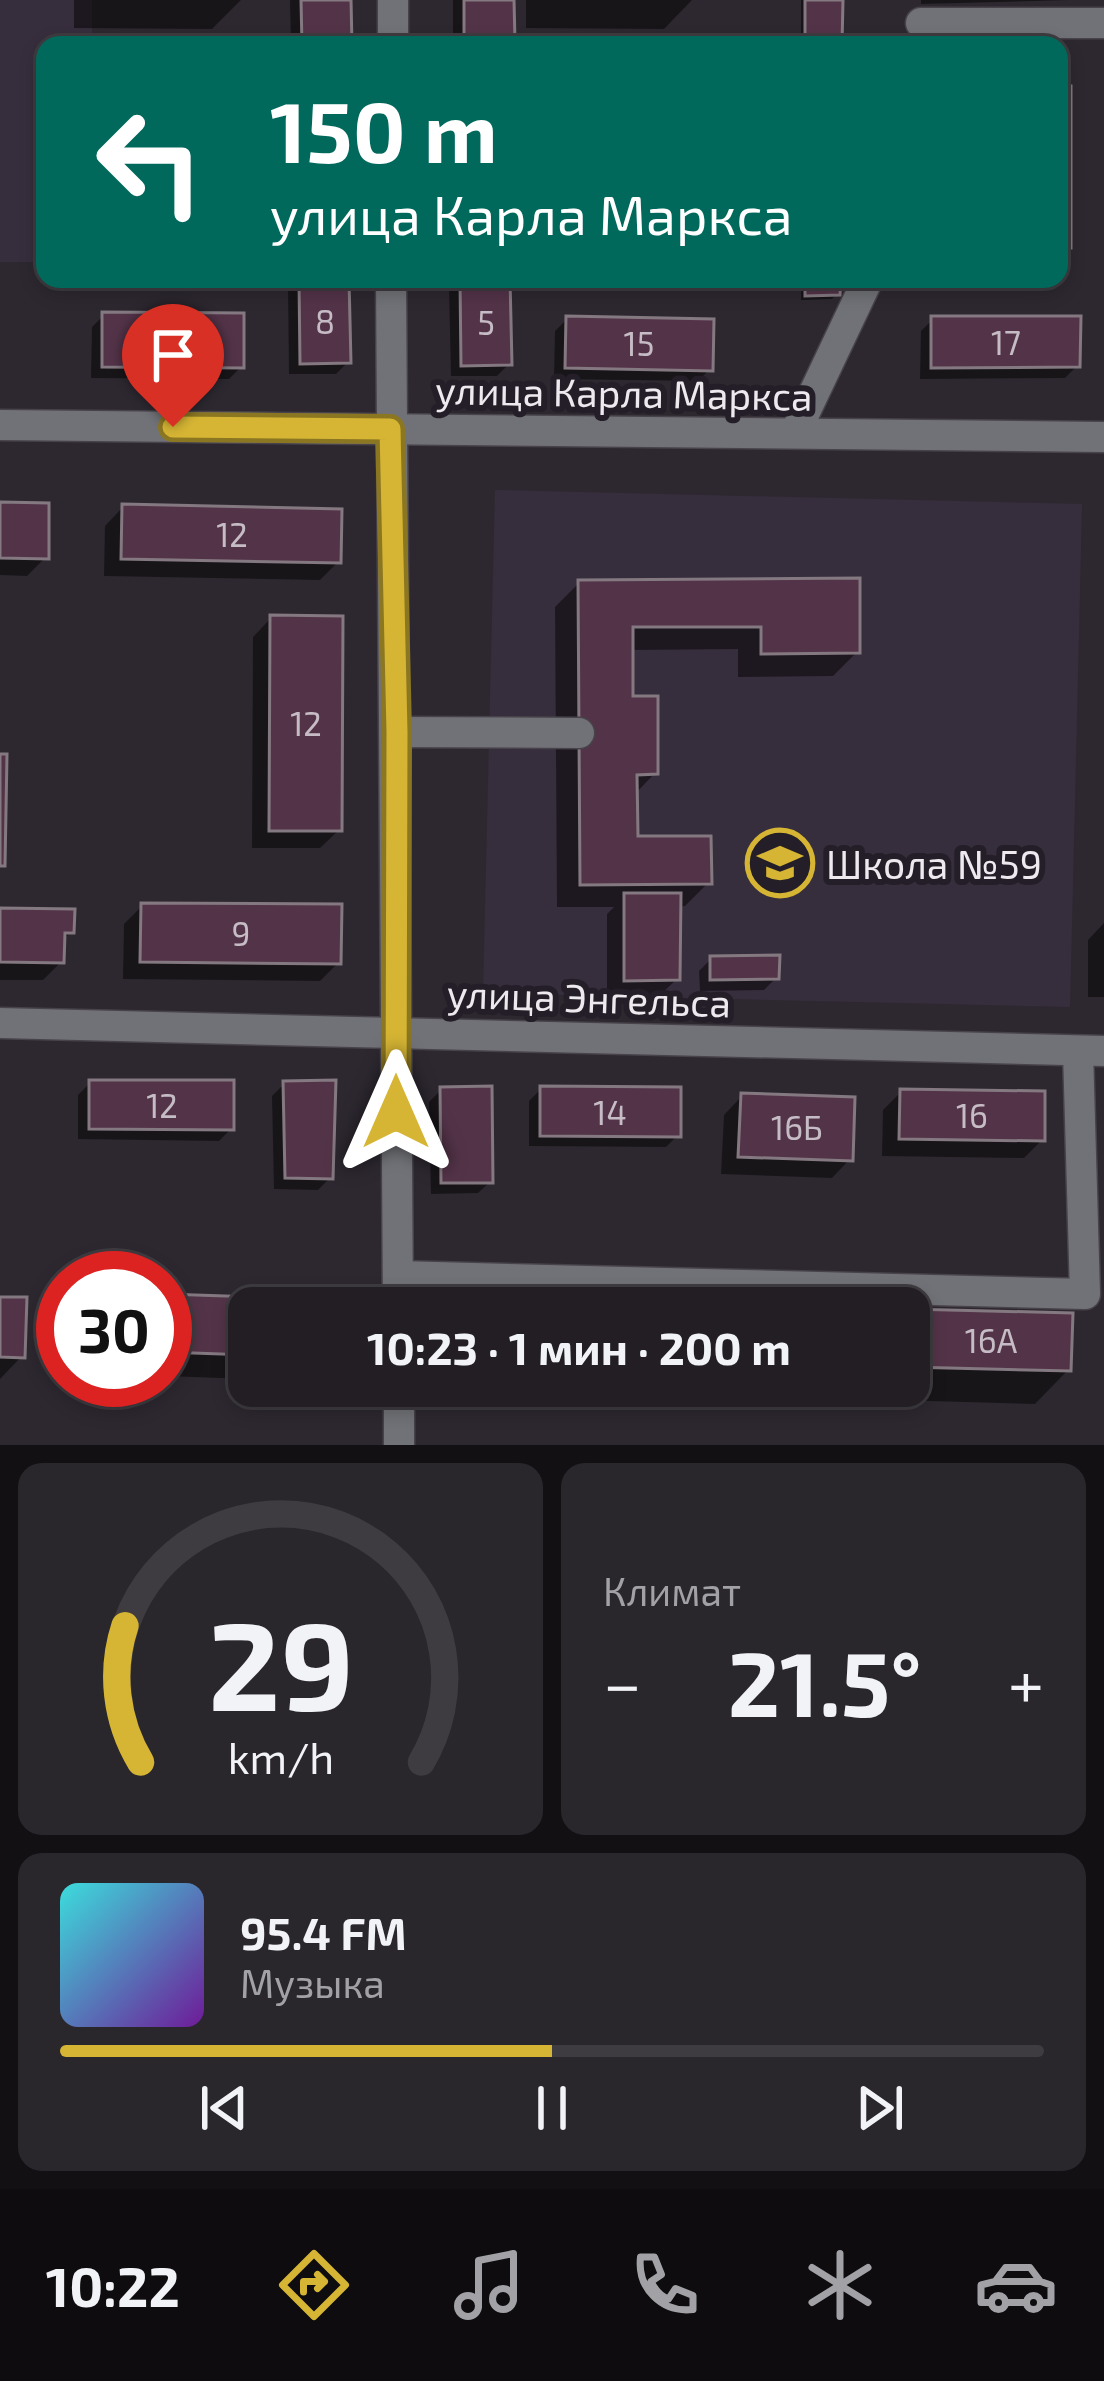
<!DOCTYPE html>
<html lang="ru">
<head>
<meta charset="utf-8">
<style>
	:root { --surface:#221e24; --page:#2a272c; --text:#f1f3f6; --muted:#a2a2a6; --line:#3f3c41; --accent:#d6b534 }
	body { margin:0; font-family:"Exo 2",sans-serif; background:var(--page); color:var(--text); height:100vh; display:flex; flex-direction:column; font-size:45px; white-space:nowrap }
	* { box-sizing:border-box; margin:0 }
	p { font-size:39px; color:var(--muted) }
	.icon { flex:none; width:66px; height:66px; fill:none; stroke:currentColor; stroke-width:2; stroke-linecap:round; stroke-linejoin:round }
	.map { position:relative; height:1445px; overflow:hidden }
	.panel { display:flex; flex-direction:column; gap:18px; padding:18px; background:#131014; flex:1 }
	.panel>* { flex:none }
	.top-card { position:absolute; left:36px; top:36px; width:1032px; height:252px; border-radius:24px; box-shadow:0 6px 18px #0003,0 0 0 3px var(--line); background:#00695c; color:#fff; overflow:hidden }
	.speed { position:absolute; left:36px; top:1251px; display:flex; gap:24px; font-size:60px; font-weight:700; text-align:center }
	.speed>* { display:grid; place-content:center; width:156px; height:156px; border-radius:50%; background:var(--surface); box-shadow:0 6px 18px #0003,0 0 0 3px var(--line); line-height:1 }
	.speed .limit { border:18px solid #d22; background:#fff; color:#111 }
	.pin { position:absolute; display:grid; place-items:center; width:102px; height:102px; color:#fff; margin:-123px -51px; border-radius:50% 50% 50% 0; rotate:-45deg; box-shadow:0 0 12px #0007 }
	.pin .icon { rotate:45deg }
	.me { position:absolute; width:132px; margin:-66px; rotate:0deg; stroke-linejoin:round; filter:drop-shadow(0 0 9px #0008) }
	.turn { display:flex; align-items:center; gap:42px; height:252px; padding:0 36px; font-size:54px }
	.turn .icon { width:156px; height:156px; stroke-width:2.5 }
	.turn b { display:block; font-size:84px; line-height:102px }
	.big { font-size:90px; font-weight:700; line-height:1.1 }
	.panel .widget { flex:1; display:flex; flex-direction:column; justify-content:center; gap:18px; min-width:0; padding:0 42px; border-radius:24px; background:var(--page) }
	.panel .dial { align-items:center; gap:0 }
	.dial svg { height:312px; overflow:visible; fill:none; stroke:var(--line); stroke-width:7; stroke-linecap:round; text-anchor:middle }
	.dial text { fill:var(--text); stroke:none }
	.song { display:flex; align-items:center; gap:36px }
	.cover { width:144px; height:144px; border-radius:18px; background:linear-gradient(135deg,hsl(180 70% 55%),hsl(280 70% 35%)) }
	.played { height:12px; border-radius:6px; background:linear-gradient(90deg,var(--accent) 50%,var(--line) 50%) }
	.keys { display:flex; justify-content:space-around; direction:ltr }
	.heat { display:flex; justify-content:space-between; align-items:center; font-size:66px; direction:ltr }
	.panel .tiles { flex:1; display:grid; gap:18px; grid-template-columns:1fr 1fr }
	.widget:last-child { grid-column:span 2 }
	.trip { position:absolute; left:228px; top:1287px; width:702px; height:120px; border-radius:24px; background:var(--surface); box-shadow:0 6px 18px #0003,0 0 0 3px var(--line); font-weight:700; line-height:120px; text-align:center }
	.tab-bar { display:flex; height:192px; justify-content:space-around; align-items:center; background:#0e0c0e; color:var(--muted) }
	.tab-bar .icon { width:84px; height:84px }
	.tab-bar .current { color:var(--accent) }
	.tab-bar b { font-size:54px; color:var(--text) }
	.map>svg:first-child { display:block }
	.built { fill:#372e3d }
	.shadow { fill:#0007 }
	.building { fill:#533348; stroke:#847980; stroke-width:3 }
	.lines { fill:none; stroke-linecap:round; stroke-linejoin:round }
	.minor-casing { stroke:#48434b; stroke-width:33 }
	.minor { stroke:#717277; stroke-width:30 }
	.route-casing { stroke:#8b7622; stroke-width:30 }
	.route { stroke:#d6b534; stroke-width:21 }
	.labels { text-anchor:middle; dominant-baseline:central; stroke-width:12; stroke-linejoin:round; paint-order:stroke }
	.number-label { font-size:33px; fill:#c6bcc5 }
	.street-label { font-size:39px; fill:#ede9ef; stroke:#231e27 }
	.poi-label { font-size:39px; fill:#ede9ef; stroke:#231e27; text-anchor:start }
</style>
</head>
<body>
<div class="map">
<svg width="1104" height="1445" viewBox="0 0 1104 1445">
	<rect width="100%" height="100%" fill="#2d2830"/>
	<!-- built -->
	<g class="built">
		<polygon points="0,0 92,0 92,45 45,45 45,262 0,262"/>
		<polygon points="495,490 1082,504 1070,1007 483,993"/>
	</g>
	<!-- shadow -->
	<g class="shadow">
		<polygon points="74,0 241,0 212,29 74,28"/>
		<polygon points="290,0 348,0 348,45 291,45"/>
		<polygon points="453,0 511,0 512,40 453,45"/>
		<polygon points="526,0 692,0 664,29 526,28"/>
		<polygon points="801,0 840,0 839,45 801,45"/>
		<polygon points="921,0 1070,0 921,4"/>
		<polygon points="294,279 346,279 348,362 336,374 289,374 288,285"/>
		<polygon points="457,279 507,279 509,364 497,376 451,376 449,287"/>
		<polygon points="801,279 837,279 837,294 832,299 801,300"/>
		<polygon points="984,279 1036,279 984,282"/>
		<polygon points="104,315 241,367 229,379 91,378 92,327"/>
		<polygon points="567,319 710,369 698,381 554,379 555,331"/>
		<polygon points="933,319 1077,366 1065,378 920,379 921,331"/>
		<polygon points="0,505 46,557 27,576 0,575"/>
		<polygon points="123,507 338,562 320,580 104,576 105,526"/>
		<polygon points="857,581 857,652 833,676 738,677 738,649 630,650 630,699 655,773 635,794 635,839 709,882 685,906 678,907 677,979 658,997 607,998 607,914 614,907 557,907 555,607 579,583"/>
		<polygon points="271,618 339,830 320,848 252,848 253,637"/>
		<polygon points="142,906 338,963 320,981 123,979 124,924"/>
		<polygon points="0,911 71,932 62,941 61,962 43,980 0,980"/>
		<polygon points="1104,923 1104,997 1088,997 1088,940"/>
		<polygon points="711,959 776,978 764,990 700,991 699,971"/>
		<polygon points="90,1083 231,1129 219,1141 78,1139 78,1095"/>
		<polygon points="284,1084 330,1178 318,1190 274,1189 272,1096"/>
		<polygon points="541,1089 678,1135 666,1147 529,1146 529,1101"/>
		<polygon points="441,1090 490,1182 478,1193 431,1194 429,1102"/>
		<polygon points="901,1092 1042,1140 1024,1158 882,1156 883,1110"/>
		<polygon points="742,1096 850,1159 832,1178 721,1174 724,1115"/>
		<polygon points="165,1297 347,1308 249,1308 249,1379 165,1376"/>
		<polygon points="0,1300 22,1356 0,1379"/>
		<polygon points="909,1312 1068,1370 1035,1404 789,1397 790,1386 909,1386"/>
		<polygon points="416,1386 659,1386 649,1396"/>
	</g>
	<!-- building -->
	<g class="building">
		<polygon points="301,0 351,0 352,45 302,45"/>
		<polygon points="464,0 514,0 515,42 464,43"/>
		<polygon points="805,0 843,0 842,45 805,45"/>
		<polygon points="1059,85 1071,86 1071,248 1059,248"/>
		<polygon points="299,279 349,279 351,363 300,364"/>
		<polygon points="460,279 510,279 512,365 461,366"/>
		<polygon points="805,279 841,279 840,295 805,296"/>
		<polygon points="102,312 244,313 244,368 102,367"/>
		<polygon points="566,316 714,319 713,371 565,368"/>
		<polygon points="931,316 1081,316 1080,367 931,368"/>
		<polygon points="0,502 49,503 49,559 0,558"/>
		<polygon points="122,504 342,509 341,563 121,559"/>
		<polygon points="860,578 860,653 761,654 761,627 633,627 633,696 658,696 658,774 637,775 638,836 711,836 712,884 580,885 578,580"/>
		<polygon points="270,615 343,616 342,831 269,831"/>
		<polygon points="0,754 7,754 5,866 0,866"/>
		<polygon points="624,893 681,893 680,980 624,981"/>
		<polygon points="141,903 342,904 341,964 140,962"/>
		<polygon points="0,908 75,909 74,933 65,933 64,963 0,962"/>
		<polygon points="780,955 779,979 710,980 710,956"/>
		<polygon points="89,1080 234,1080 234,1130 89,1129"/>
		<polygon points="336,1080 333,1179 285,1178 283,1081"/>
		<polygon points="492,1086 493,1183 441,1183 440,1087"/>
		<polygon points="540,1086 681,1087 681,1137 540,1136"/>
		<polygon points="900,1089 1045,1091 1045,1141 899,1139"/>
		<polygon points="741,1093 855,1097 853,1161 738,1157"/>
		<polygon points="165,1294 350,1300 350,1308 249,1308 249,1355 165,1352"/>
		<polygon points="0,1297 27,1297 25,1358 0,1357"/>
		<polygon points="909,1309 1073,1313 1071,1371 909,1367"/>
	</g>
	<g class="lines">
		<defs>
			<g id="minor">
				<polyline points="921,23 1104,23"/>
				<polyline points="393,45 393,0"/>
				<polyline points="391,279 398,1308"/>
				<polyline points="0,425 1104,437"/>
				<polyline points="795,433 868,279"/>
				<polyline points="397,732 579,733"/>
				<polyline points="0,1023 1104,1051"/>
				<polyline points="398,1276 1085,1294 1078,1051"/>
				<polyline points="399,1386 399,1445"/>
			</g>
		</defs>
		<!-- minor casing -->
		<use href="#minor" class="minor-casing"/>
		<!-- minor -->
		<use href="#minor" class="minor"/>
	</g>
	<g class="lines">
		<defs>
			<polyline id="route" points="173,427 390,429 397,732 396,1112"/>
		</defs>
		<!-- route casing -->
		<use href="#route" class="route-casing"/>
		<!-- route -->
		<use href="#route" class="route"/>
	</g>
	<!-- icons -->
	<defs>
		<symbol id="school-ring" viewBox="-11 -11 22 22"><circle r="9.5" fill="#231e27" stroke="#d6b534" stroke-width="1.5"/><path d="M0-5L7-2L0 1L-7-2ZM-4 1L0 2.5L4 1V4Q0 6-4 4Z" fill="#d6b534"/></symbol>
	</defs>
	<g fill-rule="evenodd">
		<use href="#school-ring" x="742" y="825" width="76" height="76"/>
	</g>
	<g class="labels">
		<!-- number labels -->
		<g class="number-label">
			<text x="325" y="321">8</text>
			<text x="486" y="322">5</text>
			<text x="1006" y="342">17</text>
			<text x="639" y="343">15</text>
			<text x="232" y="534">12</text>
			<text x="306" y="723">12</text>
			<text x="241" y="933">9</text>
			<text x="162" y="1105">12</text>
			<text x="610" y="1112">14</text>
			<text x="972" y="1115">16</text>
			<text x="797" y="1127">16Б</text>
			<text x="991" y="1340">16А</text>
		</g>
		<!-- street labels -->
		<g class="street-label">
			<text transform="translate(624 392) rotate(1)">улица Карла Маркса</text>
			<text transform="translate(589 997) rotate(2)">улица Энгельса</text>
		</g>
		<!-- poi labels -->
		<g class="poi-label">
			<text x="826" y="863">Школа №59</text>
		</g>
	</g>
</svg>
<div class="speed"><div class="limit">30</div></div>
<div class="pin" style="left:173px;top:427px;background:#d93025"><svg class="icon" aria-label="arrive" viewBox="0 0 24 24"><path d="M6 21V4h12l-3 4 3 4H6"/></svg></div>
<svg class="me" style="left:396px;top:1112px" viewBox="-20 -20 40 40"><path d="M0-17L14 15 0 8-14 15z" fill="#d6b534" stroke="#fff" stroke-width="4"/></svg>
<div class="trip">10:23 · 1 мин · 200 m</div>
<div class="top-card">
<div class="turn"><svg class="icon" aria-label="left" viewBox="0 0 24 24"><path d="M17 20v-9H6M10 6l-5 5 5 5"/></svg><div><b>150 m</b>улица Карла Маркса</div></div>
</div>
</div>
<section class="panel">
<div class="tiles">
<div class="widget dial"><svg viewBox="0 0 100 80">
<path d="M14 69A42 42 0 1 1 86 69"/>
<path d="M14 69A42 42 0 0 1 10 34" stroke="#d6b534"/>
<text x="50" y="56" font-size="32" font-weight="700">29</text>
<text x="50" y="72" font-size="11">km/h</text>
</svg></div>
<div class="widget"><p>Климат</p>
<div class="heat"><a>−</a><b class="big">21.5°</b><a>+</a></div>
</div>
<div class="widget">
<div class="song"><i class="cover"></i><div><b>95.4 FM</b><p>Музыка</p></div></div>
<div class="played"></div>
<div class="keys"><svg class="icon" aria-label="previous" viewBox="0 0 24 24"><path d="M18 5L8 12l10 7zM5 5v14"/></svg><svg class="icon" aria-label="pause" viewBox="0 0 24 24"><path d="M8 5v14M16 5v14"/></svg><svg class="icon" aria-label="next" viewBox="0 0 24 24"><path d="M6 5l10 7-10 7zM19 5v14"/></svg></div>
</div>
</div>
</section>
<nav class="tab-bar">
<b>10:22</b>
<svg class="icon current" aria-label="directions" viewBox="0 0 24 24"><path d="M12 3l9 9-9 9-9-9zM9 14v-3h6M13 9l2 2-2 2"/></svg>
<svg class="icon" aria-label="music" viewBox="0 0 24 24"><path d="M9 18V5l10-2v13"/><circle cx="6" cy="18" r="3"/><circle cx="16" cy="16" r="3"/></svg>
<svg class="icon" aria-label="phone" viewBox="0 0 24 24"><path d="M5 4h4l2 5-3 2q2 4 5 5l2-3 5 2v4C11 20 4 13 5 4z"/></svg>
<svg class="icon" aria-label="climate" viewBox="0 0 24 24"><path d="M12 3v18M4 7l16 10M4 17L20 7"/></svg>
<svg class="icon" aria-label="car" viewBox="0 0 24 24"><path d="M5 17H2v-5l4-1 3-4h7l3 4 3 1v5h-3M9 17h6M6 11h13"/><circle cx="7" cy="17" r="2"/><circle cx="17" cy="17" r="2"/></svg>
</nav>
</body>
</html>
